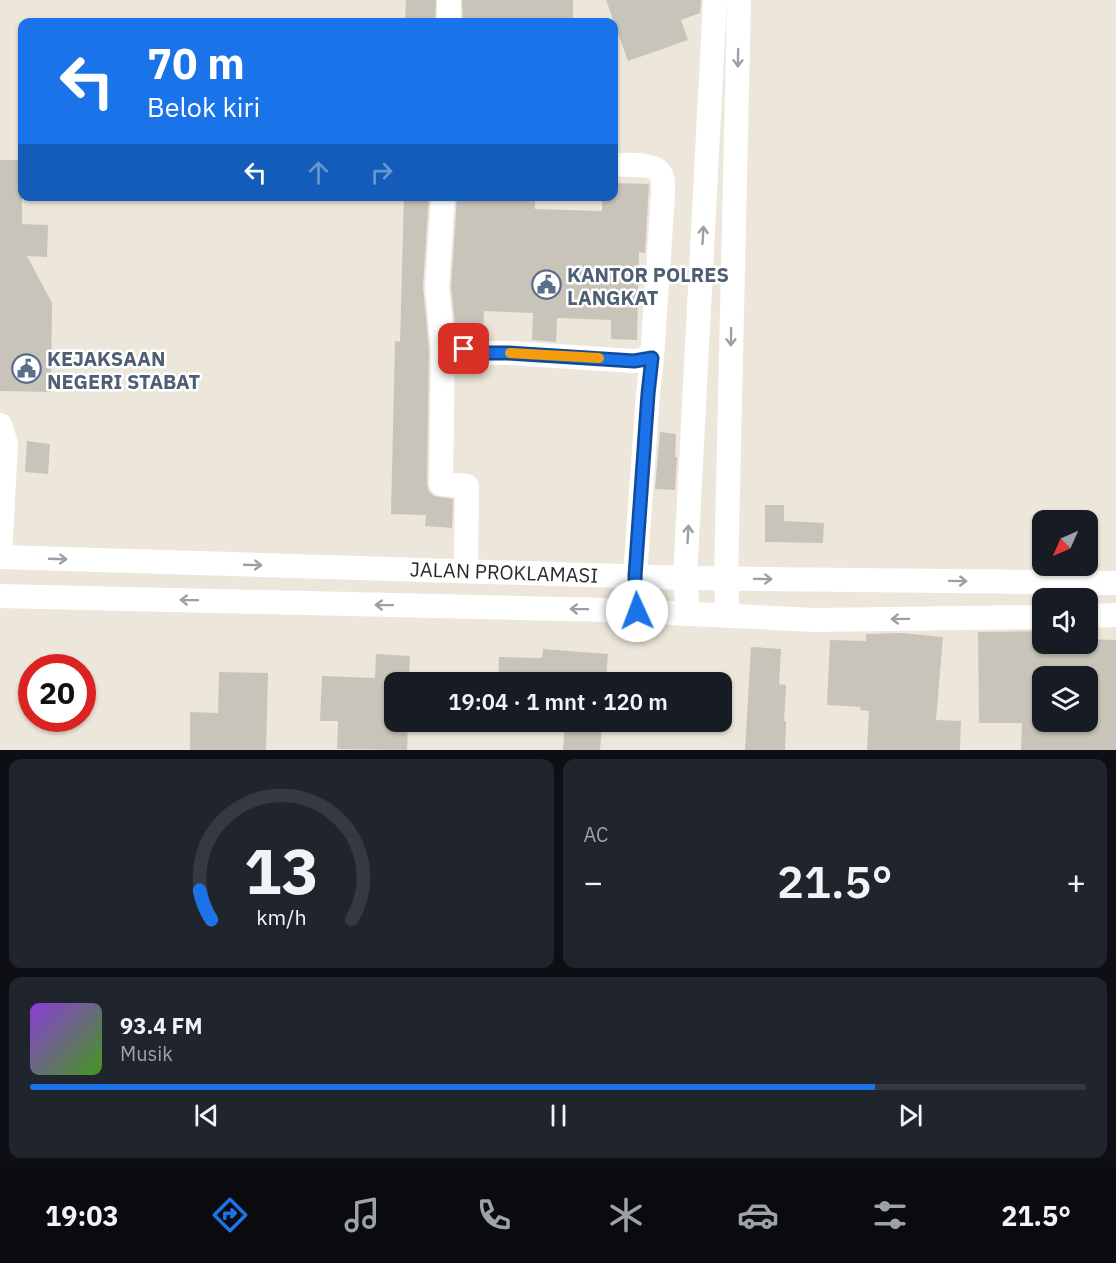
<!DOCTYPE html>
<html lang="id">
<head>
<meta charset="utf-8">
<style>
	:root { --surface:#171b24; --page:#20242c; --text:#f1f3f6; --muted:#9ea1a6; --line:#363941; --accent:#1a73e8 }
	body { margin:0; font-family:"IBM Plex Sans",sans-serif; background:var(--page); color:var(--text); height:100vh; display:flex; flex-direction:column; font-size:22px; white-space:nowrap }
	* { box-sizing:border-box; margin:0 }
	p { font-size:20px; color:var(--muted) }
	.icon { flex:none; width:33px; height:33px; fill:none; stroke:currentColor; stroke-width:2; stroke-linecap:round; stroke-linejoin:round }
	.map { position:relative; height:750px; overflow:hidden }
	.panel { display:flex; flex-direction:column; gap:9px; padding:9px; background:#0d0f14; flex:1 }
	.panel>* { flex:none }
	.top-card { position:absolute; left:18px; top:18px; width:600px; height:183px; border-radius:12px; box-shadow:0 2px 4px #0004; background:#1a73e8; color:#fff; overflow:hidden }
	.needle { width:39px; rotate:225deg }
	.buttons { position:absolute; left:1032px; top:510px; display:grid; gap:12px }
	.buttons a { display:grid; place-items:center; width:66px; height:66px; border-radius:12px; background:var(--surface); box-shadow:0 2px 4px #0004; font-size:30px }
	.speed { position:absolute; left:18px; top:654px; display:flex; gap:12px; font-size:30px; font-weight:700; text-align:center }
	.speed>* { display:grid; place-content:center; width:78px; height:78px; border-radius:50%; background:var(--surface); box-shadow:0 2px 4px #0004; line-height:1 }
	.speed .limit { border:9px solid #d22; background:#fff; color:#111 }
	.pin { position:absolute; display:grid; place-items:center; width:51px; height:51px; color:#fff; margin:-26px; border-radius:12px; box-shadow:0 3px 9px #0006 }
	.me { position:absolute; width:66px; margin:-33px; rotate:358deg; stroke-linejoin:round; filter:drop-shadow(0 0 4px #0008) }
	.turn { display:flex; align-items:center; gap:21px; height:126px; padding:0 30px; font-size:27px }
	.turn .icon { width:78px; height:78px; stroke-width:2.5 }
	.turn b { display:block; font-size:42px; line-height:51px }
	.lanes { display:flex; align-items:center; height:57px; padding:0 30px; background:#0003; justify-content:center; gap:30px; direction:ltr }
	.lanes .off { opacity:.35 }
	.big { font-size:45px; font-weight:600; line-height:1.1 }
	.panel .widget { flex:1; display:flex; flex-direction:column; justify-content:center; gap:9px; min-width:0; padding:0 21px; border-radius:12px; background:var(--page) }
	.panel .dial { align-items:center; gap:0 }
	.dial svg { height:156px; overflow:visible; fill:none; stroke:var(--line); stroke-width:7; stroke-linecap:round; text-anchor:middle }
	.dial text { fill:var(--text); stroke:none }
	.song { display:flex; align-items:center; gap:18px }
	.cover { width:72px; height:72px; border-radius:9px; background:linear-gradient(135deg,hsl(270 70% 55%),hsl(100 70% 35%)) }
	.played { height:6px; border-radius:3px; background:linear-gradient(90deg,var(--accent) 80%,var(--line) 80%) }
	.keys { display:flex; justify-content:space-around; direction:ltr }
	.heat { display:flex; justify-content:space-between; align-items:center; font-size:33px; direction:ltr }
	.panel .tiles { flex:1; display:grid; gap:9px; grid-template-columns:1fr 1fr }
	.widget:last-child { grid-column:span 2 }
	.trip { position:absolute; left:384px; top:672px; width:348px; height:60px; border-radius:12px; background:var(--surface); box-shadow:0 2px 4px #0004; font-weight:600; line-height:60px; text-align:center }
	.dock { display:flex; height:96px; justify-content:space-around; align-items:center; background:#090b0e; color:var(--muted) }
	.dock .icon { width:42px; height:42px }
	.dock .selected { color:var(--accent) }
	.dock b { font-size:27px; color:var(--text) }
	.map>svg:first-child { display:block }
	.building { fill:#c8c4ba; fill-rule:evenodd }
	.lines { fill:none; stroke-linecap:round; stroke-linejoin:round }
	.minor { stroke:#fff; stroke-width:24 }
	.oneway { stroke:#9f9f9f }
	.route-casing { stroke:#114b97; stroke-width:15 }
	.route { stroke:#1a73e8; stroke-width:10 }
	.slow { stroke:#f59e0b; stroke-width:10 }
	.labels { text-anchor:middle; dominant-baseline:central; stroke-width:5; stroke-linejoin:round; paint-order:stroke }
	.service-label { font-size:20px; font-weight:bold; fill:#4e5e75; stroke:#fff; text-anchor:start }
	.street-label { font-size:20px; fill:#2a2a2a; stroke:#fff }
</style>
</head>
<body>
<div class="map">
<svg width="1116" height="750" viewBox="0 0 1116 750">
	<rect width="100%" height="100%" fill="#ede6db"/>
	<!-- building -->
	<g class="building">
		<polygon points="406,0 436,0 435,22 405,22"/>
		<polygon points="462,0 573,0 573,22 463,22"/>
		<polygon points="606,0 701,0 700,13 681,20 688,40 628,61"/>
		<polygon points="0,160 22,160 22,224 48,225 47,257 27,256 52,303 51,392 0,391"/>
		<polygon points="614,183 649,184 645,253 639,252 637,340 611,339 611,320 557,318 556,342 532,340 533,313 484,311 483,335 456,334 451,287 457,196 535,196 535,209 602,211 602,196 614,196"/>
		<polygon points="404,196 429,196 423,286 429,350 427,484 429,491 434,496 453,499 452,528 425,526 426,515 391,514 395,341 400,342"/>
		<polygon points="660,432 676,434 675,457 677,457 675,490 655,489"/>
		<polygon points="27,441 50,444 48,474 25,472"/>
		<polygon points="765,505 784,505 784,521 824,523 823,543 765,542"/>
		<path d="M1042,631V644H1088V639L1116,640V750H1021L1022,723H979L978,632ZM1042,676H1088V722H1042Z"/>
		<polygon points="902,633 943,637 936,720 961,721 960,750 867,750 869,711 860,710 861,707 827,705 830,640 866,641 866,634"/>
		<polygon points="751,647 781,649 779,684 786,685 784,721 786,721 785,750 745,750"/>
		<polygon points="543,649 608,654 606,682 498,682 499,657 542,658"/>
		<polygon points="376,654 410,656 409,682 394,682 394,722 408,722 407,750 337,749 338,721 320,721 322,676 375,678"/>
		<polygon points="219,672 268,673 266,750 190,750 190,712 218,713"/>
		<polygon points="565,722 602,722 600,750 563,750"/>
	</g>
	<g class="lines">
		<!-- minor -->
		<g class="minor">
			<polyline points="449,22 449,4"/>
			<path d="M614,165C626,165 655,162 661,175C664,180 663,188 663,195L652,358"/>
			<polyline points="443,196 437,287 443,349 464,349 483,353 508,353 634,361 652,358 648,394 635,576 637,611"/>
			<polyline points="443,349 441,484 467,486 466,571"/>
			<polyline points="0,425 6,443 0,557 685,578 1116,583"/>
			<polyline points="0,596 608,610 814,620 1042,617"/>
			<polyline points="688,614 685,578 715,0"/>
			<polyline points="728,616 726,579 739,0"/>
			<polyline points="1088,616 1116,615"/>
		</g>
	</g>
	<!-- one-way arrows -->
	<defs><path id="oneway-shaft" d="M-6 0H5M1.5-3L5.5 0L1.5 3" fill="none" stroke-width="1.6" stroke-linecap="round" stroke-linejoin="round" transform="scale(1.5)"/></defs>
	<g class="oneway">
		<use href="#oneway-shaft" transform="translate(738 58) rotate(91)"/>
		<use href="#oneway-shaft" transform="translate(703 235) rotate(-87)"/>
		<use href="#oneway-shaft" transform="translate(731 337) rotate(91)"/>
		<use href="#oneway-shaft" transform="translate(688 534) rotate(-87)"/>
		<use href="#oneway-shaft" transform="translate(58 559) rotate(2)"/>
		<use href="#oneway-shaft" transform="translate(253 565) rotate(2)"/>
		<use href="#oneway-shaft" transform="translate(763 579) rotate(1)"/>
		<use href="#oneway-shaft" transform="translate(958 581) rotate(1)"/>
		<use href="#oneway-shaft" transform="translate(189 600) rotate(-179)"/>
		<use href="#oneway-shaft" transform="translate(384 605) rotate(-179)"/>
		<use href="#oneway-shaft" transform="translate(579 609) rotate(-179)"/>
		<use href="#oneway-shaft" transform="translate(900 619) rotate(179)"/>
	</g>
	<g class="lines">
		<defs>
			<polyline id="route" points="464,349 483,353 508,353 634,361 652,358 648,394 635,576 637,611"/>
		</defs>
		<!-- route casing -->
		<use href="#route" class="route-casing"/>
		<!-- route -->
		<use href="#route" class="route"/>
		<!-- slow -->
		<polyline class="slow" points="510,353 599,358"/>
	</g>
	<!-- icons -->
	<defs>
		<symbol id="civic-ring" viewBox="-11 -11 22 22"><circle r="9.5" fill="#fff" stroke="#5c6f8a" stroke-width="1.5"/><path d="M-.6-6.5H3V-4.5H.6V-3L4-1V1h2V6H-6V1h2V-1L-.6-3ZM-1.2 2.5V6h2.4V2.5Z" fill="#5c6f8a"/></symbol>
	</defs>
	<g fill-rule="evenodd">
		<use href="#civic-ring" x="530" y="268" width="33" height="33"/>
		<use href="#civic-ring" x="10" y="352" width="33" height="33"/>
	</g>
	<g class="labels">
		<!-- service labels -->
		<g class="service-label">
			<text x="567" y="274">KANTOR POLRES<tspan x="567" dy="23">LANGKAT</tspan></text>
			<text x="47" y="358">KEJAKSAAN<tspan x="47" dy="23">NEGERI STABAT</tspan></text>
		</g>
		<!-- street labels -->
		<g class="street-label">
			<text transform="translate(504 572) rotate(2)">JALAN PROKLAMASI</text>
		</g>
	</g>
</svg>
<div class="buttons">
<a><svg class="needle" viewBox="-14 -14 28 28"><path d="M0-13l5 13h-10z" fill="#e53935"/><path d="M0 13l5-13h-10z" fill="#9ea1a6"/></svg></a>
<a><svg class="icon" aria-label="sound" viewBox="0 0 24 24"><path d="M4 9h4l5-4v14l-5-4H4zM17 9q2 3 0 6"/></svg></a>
<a><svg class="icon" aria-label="layers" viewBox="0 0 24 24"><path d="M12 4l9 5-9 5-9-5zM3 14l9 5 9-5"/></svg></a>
</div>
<div class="speed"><div class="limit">20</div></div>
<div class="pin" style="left:464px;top:349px;background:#d93025"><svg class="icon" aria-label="arrive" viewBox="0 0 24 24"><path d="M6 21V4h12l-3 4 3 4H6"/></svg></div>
<svg class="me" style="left:637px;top:611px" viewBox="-20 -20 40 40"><circle r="19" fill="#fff"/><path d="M0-13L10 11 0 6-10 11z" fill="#1a73e8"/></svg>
<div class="trip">19:04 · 1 mnt · 120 m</div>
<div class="top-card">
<div class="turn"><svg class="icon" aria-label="left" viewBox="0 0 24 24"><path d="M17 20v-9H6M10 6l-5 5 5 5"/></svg><div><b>70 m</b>Belok kiri</div></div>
<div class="lanes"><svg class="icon" aria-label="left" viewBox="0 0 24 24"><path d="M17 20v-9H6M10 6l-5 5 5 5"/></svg><svg class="icon off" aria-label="ahead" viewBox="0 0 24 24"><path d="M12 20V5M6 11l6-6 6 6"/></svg><svg class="icon off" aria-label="right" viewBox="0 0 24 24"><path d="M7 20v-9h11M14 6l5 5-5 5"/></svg></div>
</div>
</div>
<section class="panel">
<div class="tiles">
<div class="widget dial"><svg viewBox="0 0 100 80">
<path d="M14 69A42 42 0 1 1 86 69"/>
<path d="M14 69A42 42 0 0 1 8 54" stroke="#1a73e8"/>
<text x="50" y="56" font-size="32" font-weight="700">13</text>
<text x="50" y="72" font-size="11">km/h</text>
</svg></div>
<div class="widget"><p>AC</p>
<div class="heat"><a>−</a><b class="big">21.5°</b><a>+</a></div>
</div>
<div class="widget">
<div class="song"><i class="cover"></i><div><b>93.4 FM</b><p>Musik</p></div></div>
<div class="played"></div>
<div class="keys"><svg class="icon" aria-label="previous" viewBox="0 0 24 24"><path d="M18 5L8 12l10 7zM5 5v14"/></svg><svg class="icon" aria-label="pause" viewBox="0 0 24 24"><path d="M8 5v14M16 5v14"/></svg><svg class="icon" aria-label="next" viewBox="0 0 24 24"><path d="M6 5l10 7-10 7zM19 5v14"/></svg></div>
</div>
</div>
</section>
<nav class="dock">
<b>19:03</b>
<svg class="icon selected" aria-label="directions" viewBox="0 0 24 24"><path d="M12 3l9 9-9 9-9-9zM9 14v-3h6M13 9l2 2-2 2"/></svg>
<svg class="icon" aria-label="music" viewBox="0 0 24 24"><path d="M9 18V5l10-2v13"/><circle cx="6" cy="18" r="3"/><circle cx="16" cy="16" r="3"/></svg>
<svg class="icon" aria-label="phone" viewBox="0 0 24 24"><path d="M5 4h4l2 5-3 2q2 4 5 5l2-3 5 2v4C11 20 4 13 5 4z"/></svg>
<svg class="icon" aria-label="climate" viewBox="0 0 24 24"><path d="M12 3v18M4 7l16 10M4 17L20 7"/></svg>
<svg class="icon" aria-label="car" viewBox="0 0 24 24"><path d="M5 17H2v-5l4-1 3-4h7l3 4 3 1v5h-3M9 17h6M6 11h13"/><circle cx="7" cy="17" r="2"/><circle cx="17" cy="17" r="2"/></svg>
<svg class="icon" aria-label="filters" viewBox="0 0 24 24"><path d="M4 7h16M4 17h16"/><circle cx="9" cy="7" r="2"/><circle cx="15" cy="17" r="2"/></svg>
<b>21.5°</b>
</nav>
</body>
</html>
